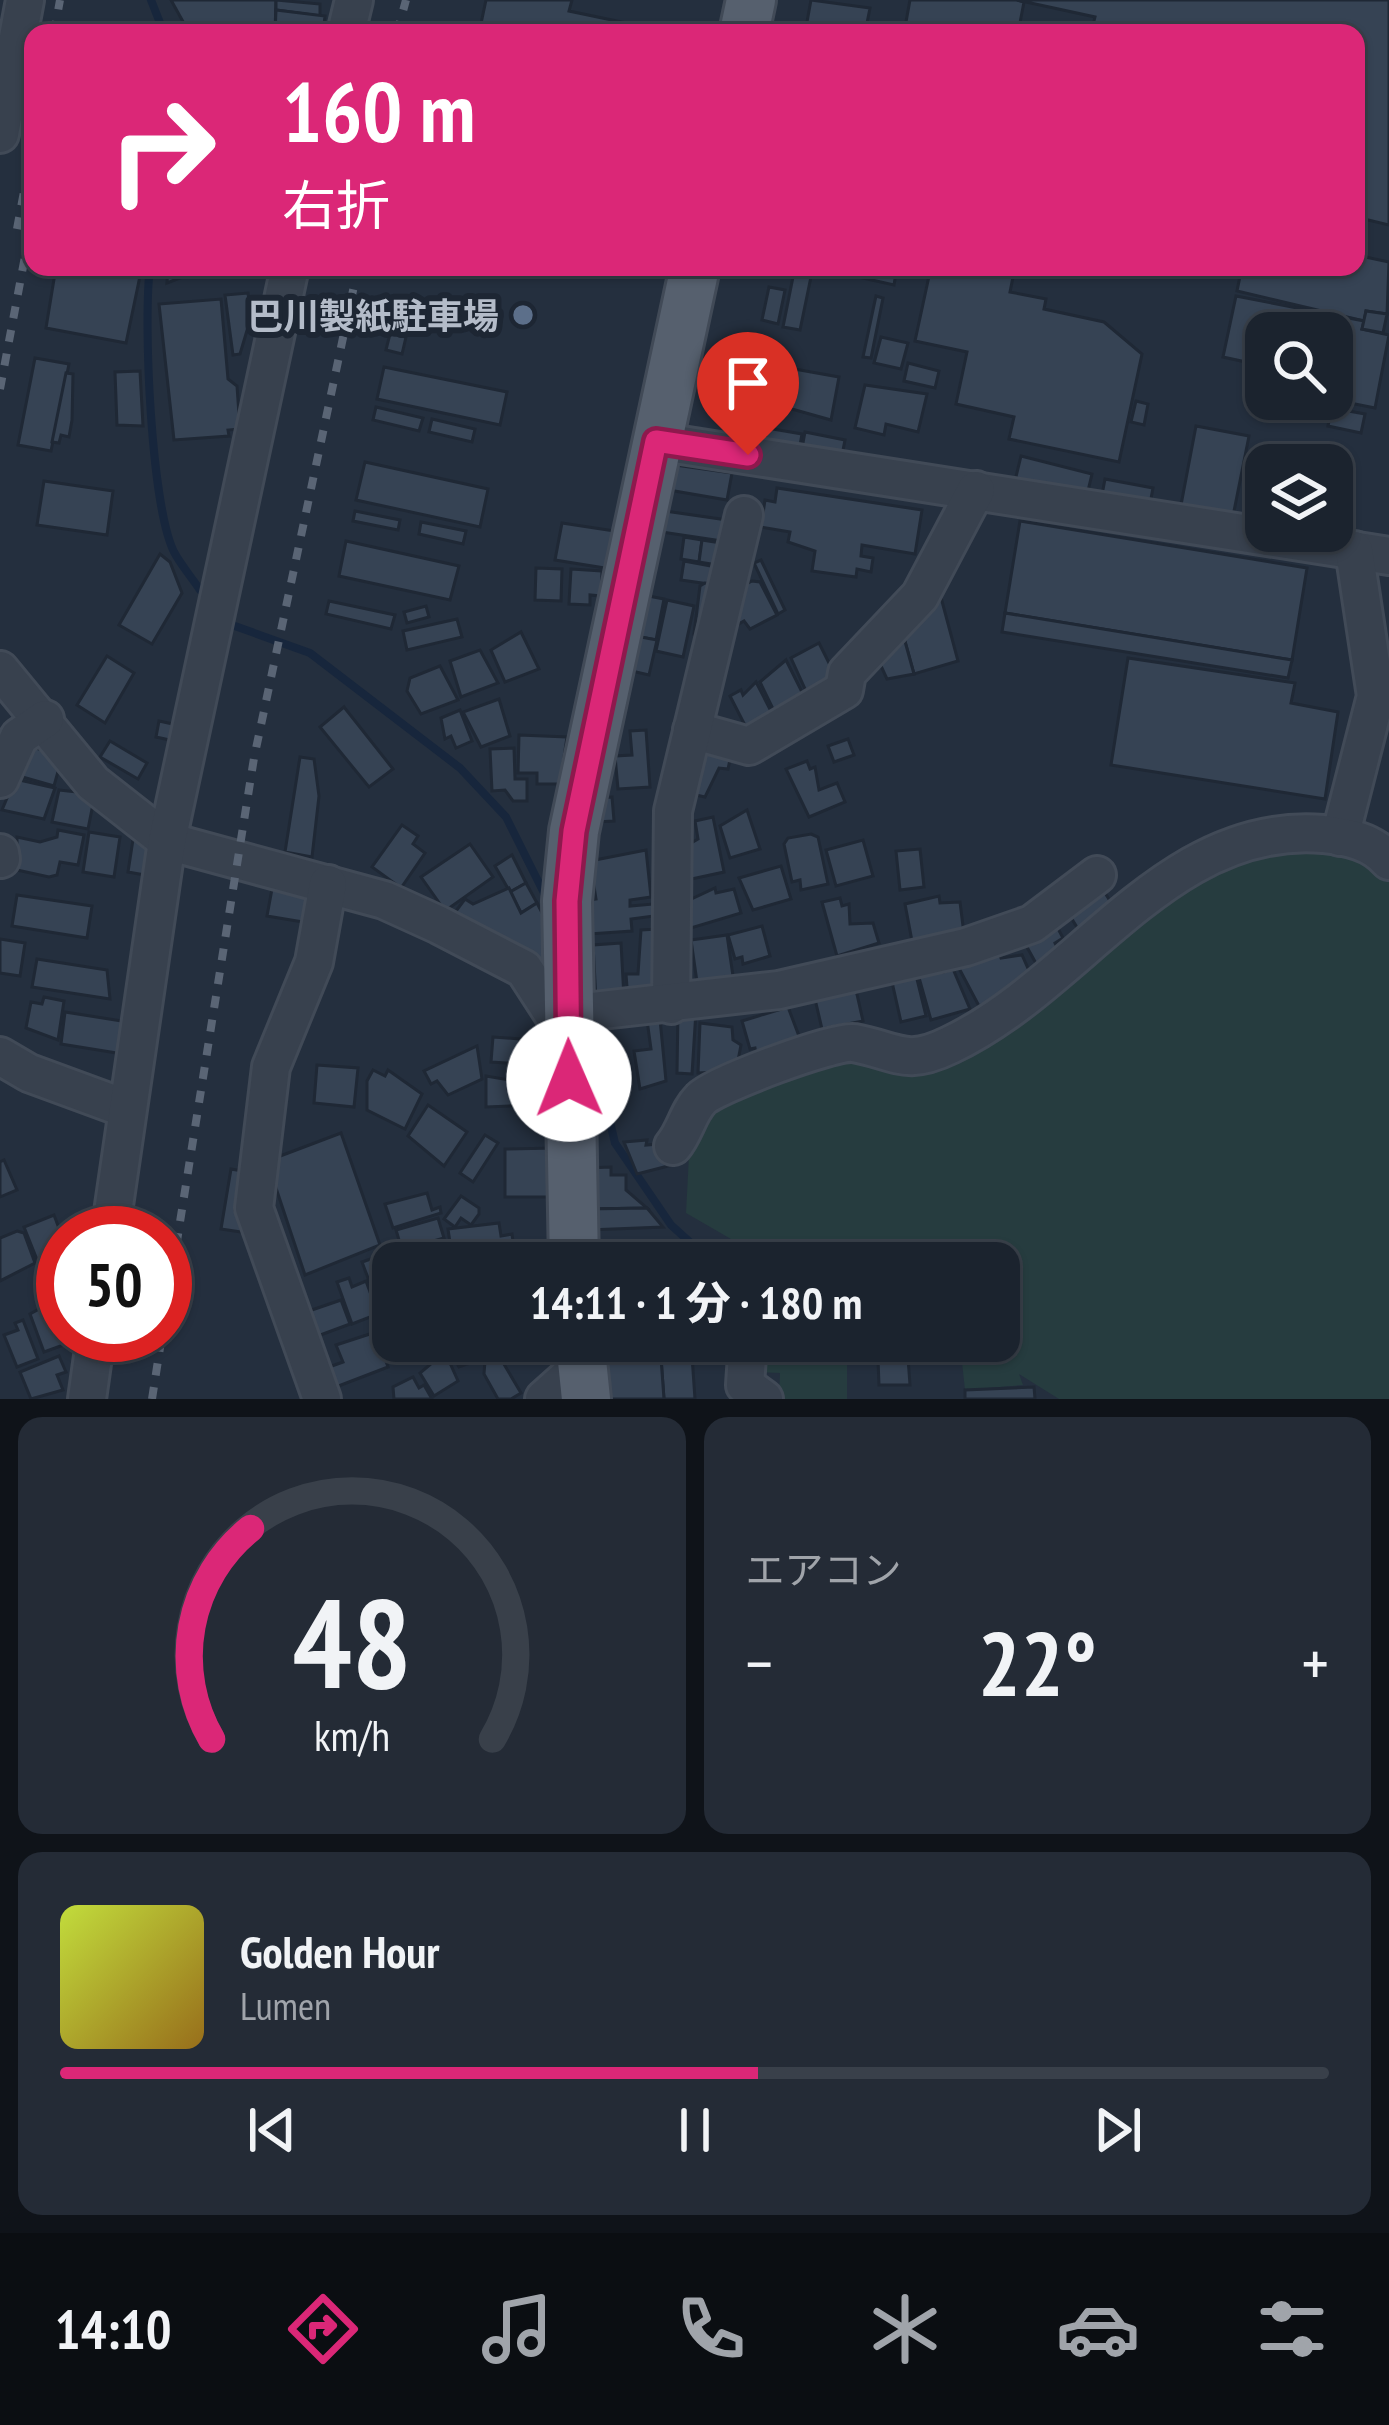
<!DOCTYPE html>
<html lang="ja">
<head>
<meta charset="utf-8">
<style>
	:root { --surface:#1b232e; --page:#242b36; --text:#f1f3f6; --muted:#a0a4aa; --line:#39404a; --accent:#db2777 }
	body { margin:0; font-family:"PT Sans Narrow","Noto Sans JP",sans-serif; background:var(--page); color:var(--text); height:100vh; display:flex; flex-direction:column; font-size:45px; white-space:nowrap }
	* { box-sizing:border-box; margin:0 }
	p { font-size:39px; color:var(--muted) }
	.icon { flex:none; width:66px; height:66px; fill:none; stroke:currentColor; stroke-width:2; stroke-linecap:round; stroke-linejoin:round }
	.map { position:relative; height:1399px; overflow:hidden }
	.side { display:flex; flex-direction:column; gap:18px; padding:18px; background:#0f1319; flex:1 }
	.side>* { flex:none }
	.banner { position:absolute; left:24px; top:24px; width:1341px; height:252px; border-radius:24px; box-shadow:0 3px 9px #0004,0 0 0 3px var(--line); background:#db2777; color:#fff; overflow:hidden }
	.fabs { position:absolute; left:1245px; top:312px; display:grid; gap:24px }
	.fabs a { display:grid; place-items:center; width:108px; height:108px; border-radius:24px; background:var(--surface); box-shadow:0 3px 9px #0004,0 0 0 3px var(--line); font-size:60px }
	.speed { position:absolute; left:36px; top:1206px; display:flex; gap:24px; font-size:60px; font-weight:700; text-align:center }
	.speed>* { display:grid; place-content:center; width:156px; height:156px; border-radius:50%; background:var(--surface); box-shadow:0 3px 9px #0004,0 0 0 3px var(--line); line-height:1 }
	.speed .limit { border:18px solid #d22; background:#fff; color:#111 }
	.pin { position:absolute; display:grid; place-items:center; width:102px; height:102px; color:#fff; margin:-123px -51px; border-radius:50% 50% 50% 0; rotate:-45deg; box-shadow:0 0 12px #0007 }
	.pin .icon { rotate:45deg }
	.me { position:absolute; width:132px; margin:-66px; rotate:359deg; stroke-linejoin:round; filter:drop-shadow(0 0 9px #0008) }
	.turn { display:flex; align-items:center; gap:42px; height:252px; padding:0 60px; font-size:54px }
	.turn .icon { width:156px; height:156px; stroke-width:2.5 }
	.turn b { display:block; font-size:84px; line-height:102px }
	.big { font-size:90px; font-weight:700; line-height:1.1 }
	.side .tile { flex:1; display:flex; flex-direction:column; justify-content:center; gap:18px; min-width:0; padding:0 42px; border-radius:24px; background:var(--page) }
	.side .dial { align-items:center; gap:0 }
	.dial svg { height:312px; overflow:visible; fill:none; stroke:var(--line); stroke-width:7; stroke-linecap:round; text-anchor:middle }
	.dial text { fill:var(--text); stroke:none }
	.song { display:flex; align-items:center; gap:36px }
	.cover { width:144px; height:144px; border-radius:18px; background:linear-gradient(135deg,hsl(70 70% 55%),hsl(40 70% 35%)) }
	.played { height:12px; border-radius:6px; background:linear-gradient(90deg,var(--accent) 55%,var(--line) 55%) }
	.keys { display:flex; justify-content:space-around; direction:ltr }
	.heat { display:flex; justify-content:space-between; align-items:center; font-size:66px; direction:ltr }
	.side .tiles { flex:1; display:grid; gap:18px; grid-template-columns:1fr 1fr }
	.tile:last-child { grid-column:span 2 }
	.trip { position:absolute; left:372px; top:1242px; width:648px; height:120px; border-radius:24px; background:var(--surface); box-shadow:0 3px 9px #0004,0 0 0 3px var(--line); font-weight:700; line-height:120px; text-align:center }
	.dock { display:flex; height:192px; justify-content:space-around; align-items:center; background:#0b0e12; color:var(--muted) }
	.dock .icon { width:84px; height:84px }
	.dock .current { color:var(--accent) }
	.dock b { font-size:54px; color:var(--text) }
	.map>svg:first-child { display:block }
	.green { fill:#263c3f }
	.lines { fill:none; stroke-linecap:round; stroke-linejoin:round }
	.stream { stroke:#17263c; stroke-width:8 }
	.building { fill:#364354; stroke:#1f2835; stroke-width:3 }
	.minor-casing { stroke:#414a57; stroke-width:42 }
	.major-casing { stroke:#414a57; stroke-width:54 }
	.minor { stroke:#38414e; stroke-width:36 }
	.major { stroke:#56606e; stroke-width:48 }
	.rail { stroke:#5a6575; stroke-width:8; stroke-dasharray:12 12; stroke-linecap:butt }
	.route-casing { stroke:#8e194d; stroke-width:30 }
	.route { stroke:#db2777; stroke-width:21 }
	.service-dot { fill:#5c6f8a; stroke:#1d2633; stroke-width:4.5 }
	.labels { text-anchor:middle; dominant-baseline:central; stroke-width:12; stroke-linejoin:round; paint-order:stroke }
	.poi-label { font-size:36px; font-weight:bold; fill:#b4bcc9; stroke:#1d2633; text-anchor:end }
</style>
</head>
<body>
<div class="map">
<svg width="1389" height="1399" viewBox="0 0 1389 1399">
	<rect width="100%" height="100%" fill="#242f3e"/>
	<!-- green -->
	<g class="green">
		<polygon points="1295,833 1368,860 1389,880 1389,1399 1059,1399 1019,1374 1023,1385 965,1390 961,1353 925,1341 999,1341 999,1263 845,1263 810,1240 731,1239 686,1213 691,1117 828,1056 919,1071 1209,854"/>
		<polygon points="757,1341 847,1341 847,1399 779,1399 780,1373 756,1372"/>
	</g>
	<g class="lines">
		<!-- stream -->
		<g class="stream">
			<polyline points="151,0 164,33"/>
			<path d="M150,267C143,321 151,505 174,552C181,565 192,578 200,590"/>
			<polyline points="232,625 310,653 460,768 506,817 548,901"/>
			<polyline points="593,1050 615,1143 671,1225 713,1263"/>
		</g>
	</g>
	<!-- building -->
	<g class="building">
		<polygon points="171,0 276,0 275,33 186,27"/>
		<polygon points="276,0 320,4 320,16 276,10"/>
		<polygon points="486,0 572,0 569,11 674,33 479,33"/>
		<polygon points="811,0 870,8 865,33 841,33 807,22"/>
		<polygon points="910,0 1017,0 1024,2 1018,33 904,33"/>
		<polygon points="1017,0 1389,0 1389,225 1356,217 1356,33 1091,33 1095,17"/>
		<polygon points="276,10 325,16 323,33 275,33"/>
		<polygon points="1356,255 1389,262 1387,314 1366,311 1364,321 1237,291 1242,267 1356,267"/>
		<polygon points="56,267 140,276 126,343 46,328"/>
		<polygon points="168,267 208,267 167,283"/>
		<polygon points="795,267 813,267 800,330 783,327"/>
		<polygon points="814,267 897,267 894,285"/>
		<polygon points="931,267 1015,267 1010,292 1046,299 1044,309 1104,322 1142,354 1119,462 1009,439 1014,417 956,404 967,352 915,341"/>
		<polygon points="769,287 785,290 778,324 762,320"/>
		<polygon points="248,293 251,317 240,354 233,355 225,295"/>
		<polygon points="876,296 883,298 871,358 863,357"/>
		<polygon points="1236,296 1364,321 1362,329 1389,335 1375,408 1330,399 1332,333 1266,333 1266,385 1251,382 1255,364 1223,357"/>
		<polygon points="221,299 228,379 237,386 240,429 228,430 229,436 174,440 159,304"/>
		<polygon points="1366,311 1387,314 1383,333 1362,329"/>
		<polygon points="390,334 406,337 402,354 386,350"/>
		<polygon points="881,337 908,343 901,369 874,363"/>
		<circle cx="735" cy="364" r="11"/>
		<polygon points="35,358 69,364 51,451 18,445"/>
		<polygon points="908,363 939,371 935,388 904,381"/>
		<polygon points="772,365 839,377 831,420 774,404 777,389 768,388"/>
		<polygon points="384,367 507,392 500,425 377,399"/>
		<polygon points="140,371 143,426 117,425 115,372"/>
		<polygon points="66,373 73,374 72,420 69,437 61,435 59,443 52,442"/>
		<polygon points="865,385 927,394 918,432 886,424 884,435 855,428"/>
		<polygon points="1136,401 1148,404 1144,425 1131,422"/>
		<polygon points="376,407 423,418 419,431 373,420"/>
		<polygon points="1332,408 1365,414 1361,433 1328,426"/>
		<polygon points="432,419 475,429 472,442 429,432"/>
		<polygon points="1196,426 1249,436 1233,516 1181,505"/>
		<polygon points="767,428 802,434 799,451 764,445"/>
		<polygon points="805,432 845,440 842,455 802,448"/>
		<polygon points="1021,456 1092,474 1086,499 1015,481"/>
		<polygon points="365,462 488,489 480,527 356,500"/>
		<polygon points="668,464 732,473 727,500 663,489"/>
		<polygon points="1105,479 1153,488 1149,509 1101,500"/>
		<polygon points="44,481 113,491 107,535 37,525"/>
		<polygon points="777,488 922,510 915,554 862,545 861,556 873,558 871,572 857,569 856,577 812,571 815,551 788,542 790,532 761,527 765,500 775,502"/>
		<polygon points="658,510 734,521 722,541 655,531"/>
		<polygon points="355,511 400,520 398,530 353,521"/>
		<polygon points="1020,521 1307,568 1292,660 1005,613"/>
		<polygon points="421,522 466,531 463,544 419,534"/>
		<polygon points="562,523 621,532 611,569 555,560"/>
		<polygon points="684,537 702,540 699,562 681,559"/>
		<polygon points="702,540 721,543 717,565 699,562"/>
		<polygon points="346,541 459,566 450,600 339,576"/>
		<polygon points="160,554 170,562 182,593 152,644 119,625"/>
		<polygon points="761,560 785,610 778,614 754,563"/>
		<polygon points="684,561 727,569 723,586 681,580"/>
		<polygon points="536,568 562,569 561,601 535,600"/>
		<polygon points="571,569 602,571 601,596 590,595 590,605 569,604"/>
		<polygon points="752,581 760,582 777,615 750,629 744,621 735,626 731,592"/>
		<polygon points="705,583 719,585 711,637 694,634 700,586"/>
		<polygon points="939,590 958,661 914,674 901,627"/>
		<polygon points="638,594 664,599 656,640 630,635"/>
		<polygon points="667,600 694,606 683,657 656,651"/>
		<polygon points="329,601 395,615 391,629 326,614"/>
		<polygon points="426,606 429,617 407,623 404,612"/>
		<polygon points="1005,613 1292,660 1288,678 1002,632"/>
		<polygon points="457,619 462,637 407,650 403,631"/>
		<polygon points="901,627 914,674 887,679 875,653"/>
		<polygon points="521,632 539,669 505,682 491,650"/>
		<polygon points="630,635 657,640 649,675 623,669"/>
		<polygon points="819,643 836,677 806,691 791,658"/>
		<polygon points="480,650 498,683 461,697 450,661"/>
		<polygon points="107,656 134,673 105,723 77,705"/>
		<polygon points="1128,658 1295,683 1291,703 1338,712 1325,799 1111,765"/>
		<polygon points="786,660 805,698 775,713 760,682"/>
		<polygon points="440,666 458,700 421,714 407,691 410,678"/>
		<polygon points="756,682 775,719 751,737 730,696 741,690 743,695"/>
		<polygon points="499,699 510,736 481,747 463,712"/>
		<polygon points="344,707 393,769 369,787 320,727"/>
		<polygon points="460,710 472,741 456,748 451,736 445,739 441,718"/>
		<polygon points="159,721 182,726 179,742 156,737"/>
		<polygon points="646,730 650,787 618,789 615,756 632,755 630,731"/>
		<polygon points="519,735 567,737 560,784 537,784 537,773 518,773"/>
		<polygon points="848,739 854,755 834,762 828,746"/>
		<polygon points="110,741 147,763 138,779 100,757"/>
		<polygon points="699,742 732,750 728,769 719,768 705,797 687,793"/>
		<polygon points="22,743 62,757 54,786 12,774"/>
		<polygon points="514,748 515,779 527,779 527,801 513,801 505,790 492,791 490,749"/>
		<polygon points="300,757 314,759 319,796 312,857 285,852"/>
		<polygon points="807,761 810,769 815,767 819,790 837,783 845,802 809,817 786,769"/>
		<polygon points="15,779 55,788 44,819 2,810"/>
		<polygon points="59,790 95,794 88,829 52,822"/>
		<polygon points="612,797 614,821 596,822 595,798"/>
		<polygon points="747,810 760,849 730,858 720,826"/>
		<polygon points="713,817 724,872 687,880 681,849 698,839 695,821"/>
		<polygon points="402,825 418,836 413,844 425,853 401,888 372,867"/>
		<polygon points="58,830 84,835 78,865 60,862 57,875 49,877 17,870 17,837 40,842 57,837"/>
		<polygon points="89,832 120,837 114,877 83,872"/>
		<polygon points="134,833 160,847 156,877 128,872"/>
		<polygon points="811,834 818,837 828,884 801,890 800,880 792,882 784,844 788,838"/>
		<polygon points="863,840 873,876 836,886 826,850"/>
		<polygon points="470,844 493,877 445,911 421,877"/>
		<polygon points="920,849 924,887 900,890 896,851"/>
		<polygon points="646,850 651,897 630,900 630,906 653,904 654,916 631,919 632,931 589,934 590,900 596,899 590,861"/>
		<polygon points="512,855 526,883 510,892 495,866"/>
		<polygon points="781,866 791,899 753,910 739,878"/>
		<polygon points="526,883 537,903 521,913 510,892"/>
		<polygon points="1100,885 1122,920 1086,942 1064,906"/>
		<polygon points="509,888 521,913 537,903 554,936 545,985 450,919 465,899 473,904"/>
		<polygon points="715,888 716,893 734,889 741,913 691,928 683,903"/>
		<polygon points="272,889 308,895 303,922 267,916"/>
		<polygon points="17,895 92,906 87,938 12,926"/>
		<polygon points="939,896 940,903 960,902 964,934 912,941 905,904"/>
		<polygon points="840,898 842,906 849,904 850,924 873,923 879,943 837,956 822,902"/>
		<polygon points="1054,921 1063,938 1055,943 1061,955 1038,967 1022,938"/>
		<polygon points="762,926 770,956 743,964 742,957 735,959 728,935"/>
		<polygon points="657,929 658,997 628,1000 626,974 638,974 641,930"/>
		<polygon points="727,935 733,976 697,982 691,940"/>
		<polygon points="0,939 25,943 20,976 0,973"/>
		<polygon points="621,943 624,998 596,999 593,945"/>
		<polygon points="997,949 1001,958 1022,955 1034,982 979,1006 952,955"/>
		<polygon points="37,959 107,970 110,999 32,987"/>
		<polygon points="940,961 943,972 953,969 970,1009 931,1020 916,967"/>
		<polygon points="914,967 926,1016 901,1022 890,973"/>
		<polygon points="856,990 863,1021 822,1029 815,999"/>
		<polygon points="44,997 64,1001 58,1040 26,1028 31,1002 42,1004"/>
		<polygon points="788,1007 802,1044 756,1054 755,1048 750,1049 742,1021"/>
		<polygon points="678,1011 696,1011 692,1074 677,1073"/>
		<polygon points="65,1012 128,1022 123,1054 61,1044"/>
		<polygon points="660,1019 666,1081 640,1089 634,1051 651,1049 647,1020"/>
		<polygon points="700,1023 732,1027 733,1040 741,1045 736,1071 698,1073"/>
		<polygon points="493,1037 520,1039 520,1047 536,1048 535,1065 491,1062"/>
		<polygon points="477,1046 482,1079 448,1095 437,1081 431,1084 424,1071"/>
		<polygon points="317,1065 358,1068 354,1107 314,1103"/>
		<polygon points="373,1070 385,1076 388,1070 422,1094 405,1129 367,1110 367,1081"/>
		<polygon points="517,1071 552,1071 555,1104 486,1107 486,1076 509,1080"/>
		<polygon points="428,1105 467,1132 444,1166 408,1136"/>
		<polygon points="341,1133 380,1245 305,1275 267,1161"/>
		<polygon points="485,1135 498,1143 473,1182 460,1173"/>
		<polygon points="647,1140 646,1145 671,1143 672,1165 637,1174 624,1142"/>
		<polygon points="555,1148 556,1197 505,1197 505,1149"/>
		<polygon points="4,1160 17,1190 0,1197 0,1162"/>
		<polygon points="611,1167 611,1175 626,1175 626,1190 647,1208 589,1209 586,1168"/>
		<polygon points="231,1169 242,1171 235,1210 244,1212 241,1232 221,1229"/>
		<polygon points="427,1193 432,1210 440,1207 441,1213 393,1228 385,1204"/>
		<polygon points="461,1196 479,1208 479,1214 471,1225 461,1218 455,1227 444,1219"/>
		<polygon points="647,1208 663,1227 588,1230 586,1209"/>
		<polygon points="54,1215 63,1239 63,1262 50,1267 38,1262 24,1227"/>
		<polygon points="438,1218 444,1238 402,1250 396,1230"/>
		<polygon points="499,1223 501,1236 512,1234 516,1263 453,1263 448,1229"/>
		<polygon points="17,1231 24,1233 35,1263 0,1281 0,1238"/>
		<polygon points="391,1252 393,1287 374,1294 362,1262"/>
		<polygon points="349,1278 352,1287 366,1281 378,1314 352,1324 337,1282"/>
		<polygon points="341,1300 350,1324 315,1337 306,1312"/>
		<polygon points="50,1303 56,1304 69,1343 44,1352 30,1314"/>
		<polygon points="393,1310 393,1341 407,1341 392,1346 381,1314"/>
		<polygon points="23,1320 38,1359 17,1367 4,1335 18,1330 15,1323"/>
		<polygon points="376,1332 388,1367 336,1387 329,1367 343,1362 336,1345"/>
		<polygon points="445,1341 475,1341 478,1360 459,1367"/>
		<polygon points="445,1352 458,1381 434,1396 420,1373"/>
		<polygon points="498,1354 521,1393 511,1399 498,1399 484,1374 485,1361"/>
		<polygon points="59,1356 66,1372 57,1375 63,1390 31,1399 20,1372"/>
		<polygon points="692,1356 695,1399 664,1399 661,1358"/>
		<polygon points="661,1358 664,1399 606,1399 603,1363"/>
		<polygon points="908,1358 910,1385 879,1385 878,1359"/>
		<polygon points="413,1377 419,1388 424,1385 432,1399 394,1399 393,1387"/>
		<polygon points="1034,1387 1035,1399 965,1399 965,1390"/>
	</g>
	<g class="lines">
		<defs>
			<g id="minor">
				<polyline points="346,33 354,0"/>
				<polyline points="0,134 25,0"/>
				<polyline points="656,441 1389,556"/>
				<polyline points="0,670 93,783 167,841 384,900 439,925 524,969 568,1037"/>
				<polyline points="692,730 749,746 844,690 847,673 920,596 976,490"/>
				<polyline points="0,779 19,737 45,719"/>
				<polyline points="1340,837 1376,696 1354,550"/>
				<polyline points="0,853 1,859"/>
				<polyline points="671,1005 673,811 744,515"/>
				<polyline points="567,1014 779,990 966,947 1032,924 1097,875"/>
				<polyline points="0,1056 29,1073 127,1109"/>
				<path d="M673,1146C685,1132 688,1112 701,1099C714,1085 835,1040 854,1043C897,1051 905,1067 950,1045C1080,984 1167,821 1323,834C1348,837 1372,841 1389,861"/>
				<polyline points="110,1233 167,841 290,267"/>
				<polyline points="748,1341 745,1385 764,1399"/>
				<polyline points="87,1399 96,1335"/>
				<polyline points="322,1399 254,1208 271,1067 314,962 328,884"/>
				<polyline points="544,1399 582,1365"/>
			</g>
			<g id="major">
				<polyline points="744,33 751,0"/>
				<polyline points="574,1263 567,901 574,831 695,267"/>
				<polyline points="580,1341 586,1399"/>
			</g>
		</defs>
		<!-- minor casing -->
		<use href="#minor" class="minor-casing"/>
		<!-- major casing -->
		<use href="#major" class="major-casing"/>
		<!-- minor -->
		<use href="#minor" class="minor"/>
		<!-- major -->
		<use href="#major" class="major"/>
		<!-- rail -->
		<g class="rail">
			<polyline points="54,33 60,0"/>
			<polyline points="397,33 406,0"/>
			<polyline points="17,229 33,143"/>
			<polyline points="0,389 33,214"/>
			<polyline points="165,1316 254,758 358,267"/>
			<polyline points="152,1399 162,1335"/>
		</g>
	</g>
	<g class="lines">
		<defs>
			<polyline id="route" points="569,1079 567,901 574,831 656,441 748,455"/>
		</defs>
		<!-- route casing -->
		<use href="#route" class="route-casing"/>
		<!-- route -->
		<use href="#route" class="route"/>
	</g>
	<!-- markers -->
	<circle class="service-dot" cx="523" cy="315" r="12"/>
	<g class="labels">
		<!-- poi labels -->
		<g class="poi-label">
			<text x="499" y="315">巴川製紙駐車場</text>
		</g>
	</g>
</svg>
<div class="fabs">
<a><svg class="icon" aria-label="search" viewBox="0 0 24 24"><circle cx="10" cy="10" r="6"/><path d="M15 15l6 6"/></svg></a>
<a><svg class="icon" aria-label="layers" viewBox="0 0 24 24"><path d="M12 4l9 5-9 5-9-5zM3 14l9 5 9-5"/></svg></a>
</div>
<div class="speed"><div class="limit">50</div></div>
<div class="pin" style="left:748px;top:455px;background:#d93025"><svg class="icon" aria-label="arrive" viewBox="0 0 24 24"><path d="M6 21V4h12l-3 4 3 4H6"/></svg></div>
<svg class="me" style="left:569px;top:1079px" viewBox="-20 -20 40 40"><circle r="19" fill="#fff"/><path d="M0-13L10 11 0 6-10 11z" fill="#db2777"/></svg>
<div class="trip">14:11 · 1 分 · 180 m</div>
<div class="banner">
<div class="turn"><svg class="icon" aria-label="right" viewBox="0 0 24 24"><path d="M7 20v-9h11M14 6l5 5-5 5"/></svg><div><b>160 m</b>右折</div></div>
</div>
</div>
<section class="side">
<div class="tiles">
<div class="tile dial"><svg viewBox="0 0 100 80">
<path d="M14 69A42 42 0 1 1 86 69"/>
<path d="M14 69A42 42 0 0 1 24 15" stroke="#db2777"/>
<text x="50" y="56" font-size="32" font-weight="700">48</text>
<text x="50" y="72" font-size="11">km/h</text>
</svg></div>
<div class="tile"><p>エアコン</p>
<div class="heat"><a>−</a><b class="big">22°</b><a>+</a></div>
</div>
<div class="tile">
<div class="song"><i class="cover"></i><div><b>Golden Hour</b><p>Lumen</p></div></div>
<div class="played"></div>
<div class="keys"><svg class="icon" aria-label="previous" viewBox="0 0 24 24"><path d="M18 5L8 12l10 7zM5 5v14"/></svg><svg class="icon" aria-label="pause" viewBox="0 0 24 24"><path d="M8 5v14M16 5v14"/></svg><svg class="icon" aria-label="next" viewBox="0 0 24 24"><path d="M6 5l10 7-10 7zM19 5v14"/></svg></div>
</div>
</div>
</section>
<nav class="dock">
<b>14:10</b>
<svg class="icon current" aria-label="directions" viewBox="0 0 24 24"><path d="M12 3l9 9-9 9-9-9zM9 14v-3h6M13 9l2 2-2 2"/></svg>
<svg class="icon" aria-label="music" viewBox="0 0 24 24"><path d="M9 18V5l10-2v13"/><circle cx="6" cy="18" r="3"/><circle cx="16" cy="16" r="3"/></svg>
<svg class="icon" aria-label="phone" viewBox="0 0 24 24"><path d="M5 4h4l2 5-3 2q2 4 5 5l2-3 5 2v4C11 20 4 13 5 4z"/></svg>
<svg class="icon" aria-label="climate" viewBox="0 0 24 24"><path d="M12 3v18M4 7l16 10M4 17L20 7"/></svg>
<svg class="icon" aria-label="car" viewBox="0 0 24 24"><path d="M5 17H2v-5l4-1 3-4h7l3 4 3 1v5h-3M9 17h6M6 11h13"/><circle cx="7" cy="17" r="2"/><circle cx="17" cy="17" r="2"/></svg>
<svg class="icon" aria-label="filters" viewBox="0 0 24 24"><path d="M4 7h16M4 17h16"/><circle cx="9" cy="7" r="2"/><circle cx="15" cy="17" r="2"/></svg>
</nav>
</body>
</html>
